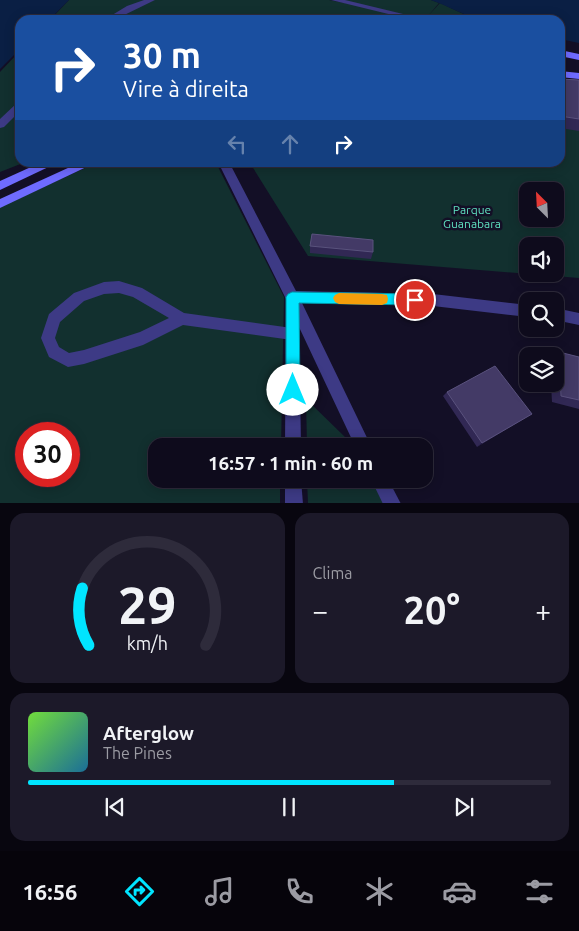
<!DOCTYPE html>
<html lang="pt">
<head>
<meta charset="utf-8">
<style>
	:root { --surface:#0e0b1c; --page:#1c1929; --text:#f1f3f6; --muted:#9b9ba3; --line:#2e2b3b; --accent:#00e5ff }
	body { margin:0; font-family:Ubuntu,sans-serif; background:var(--page); color:var(--text); height:100vh; display:flex; flex-direction:column; font-size:19px; white-space:nowrap }
	* { box-sizing:border-box; margin:0 }
	p { font-size:16px; color:var(--muted) }
	.icon { flex:none; width:28px; height:28px; fill:none; stroke:currentColor; stroke-width:2; stroke-linecap:round; stroke-linejoin:round }
	.map { position:relative; height:503px; overflow:hidden }
	.drawer { display:flex; flex-direction:column; gap:10px; padding:10px; background:#08060f; flex:1 }
	.drawer>* { flex:none }
	.top-card { position:absolute; left:15px; top:15px; width:550px; height:152px; border-radius:15px; box-shadow:0 2px 12px #0003,0 0 0 1px var(--line); background:#1a4fa0; color:#fff; overflow:hidden }
	.needle { width:32px; rotate:336deg }
	.tools { position:absolute; left:519px; top:182px; display:grid; gap:10px }
	.tools a { display:grid; place-items:center; width:45px; height:45px; border-radius:10px; background:var(--surface); box-shadow:0 2px 12px #0003,0 0 0 1px var(--line); font-size:25px }
	.speed { position:absolute; left:15px; top:422px; display:flex; gap:10px; font-size:25px; font-weight:700; text-align:center }
	.speed>* { display:grid; place-content:center; width:65px; height:65px; border-radius:50%; background:var(--surface); box-shadow:0 2px 12px #0003,0 0 0 1px var(--line); line-height:1 }
	.speed .limit { border:8px solid #d22; background:#fff; color:#111 }
	.pin { position:absolute; display:grid; place-items:center; width:42px; height:42px; color:#fff; margin:-21px; border:2px solid #fff; border-radius:50%; box-shadow:0 1px 5px #0007 }
	.me { position:absolute; width:55px; margin:-28px; rotate:0deg; stroke-linejoin:round; filter:drop-shadow(0 0 4px #0008) }
	.turn { display:flex; align-items:center; gap:18px; height:105px; padding:0 25px; font-size:22px }
	.turn .icon { width:65px; height:65px; stroke-width:2.5 }
	.turn b { display:block; font-size:35px; line-height:42px }
	.lanes { display:flex; align-items:center; height:48px; padding:0 25px; background:#0003; justify-content:center; gap:25px; direction:ltr }
	.lanes .off { opacity:.35 }
	.big { font-size:38px; font-weight:600; line-height:1.1 }
	.drawer .widget { flex:1; display:flex; flex-direction:column; justify-content:center; gap:8px; min-width:0; padding:0 18px; border-radius:15px; background:var(--page) }
	.drawer .dial { align-items:center; gap:0 }
	.dial svg { height:130px; overflow:visible; fill:none; stroke:var(--line); stroke-width:7; stroke-linecap:round; text-anchor:middle }
	.dial text { fill:var(--text); stroke:none }
	.song { display:flex; align-items:center; gap:15px }
	.cover { width:60px; height:60px; border-radius:8px; background:linear-gradient(135deg,hsl(100 70% 55%),hsl(200 70% 35%)) }
	.played { height:5px; border-radius:2px; background:linear-gradient(90deg,var(--accent) 70%,var(--line) 70%) }
	.keys { display:flex; justify-content:space-around; direction:ltr }
	.heat { display:flex; justify-content:space-between; align-items:center; font-size:28px; direction:ltr }
	.drawer .tiles { flex:1; display:grid; gap:10px; grid-template-columns:1fr 1fr }
	.widget:last-child { grid-column:span 2 }
	.trip { position:absolute; left:148px; top:438px; width:285px; height:50px; border-radius:15px; background:var(--surface); box-shadow:0 2px 12px #0003,0 0 0 1px var(--line); font-weight:600; line-height:50px; text-align:center }
	.tab-bar { display:flex; height:80px; justify-content:space-around; align-items:center; background:#06040b; color:var(--muted) }
	.tab-bar .icon { width:35px; height:35px }
	.tab-bar .current { color:var(--accent) }
	.tab-bar b { font-size:22px; color:var(--text) }
	.map>svg:first-child { display:block }
	.green { fill:#12302f; fill-rule:evenodd }
	.water { fill:#0a1f44 }
	.lines { fill:none; stroke-linecap:round; stroke-linejoin:round }
	.lane { fill:#3d3a85; fill-rule:evenodd }
	.street { fill:#3d3a85; fill-rule:evenodd }
	.secondary { fill:#6f6bff; fill-rule:evenodd }
	.wall { fill:#312854 }
	.shaded-wall { fill:#1d163a }
	.building { fill:#433a66; stroke:#5a527e }
	.route { fill:#00e5ff; stroke:#0095a6 }
	.slow { fill:#f59e0b }
	.labels { text-anchor:middle; dominant-baseline:central; stroke-width:5; stroke-linejoin:round; paint-order:stroke }
	.park-label { font-size:12px; fill:#5fe0c0; stroke:#130f26 }
</style>
</head>
<body>
<div class="map">
<svg width="579" height="504" viewBox="0 0 579 504">
	<rect width="100%" height="100%" fill="#130f26"/>
	<!-- green -->
	<g class="green">
		<polygon points="69,0 149,0 109,20 50,20"/>
		<polygon points="154,0 329,0 402,14 338,0 431,0 439,3 428,16 440,3 470,17 468,20 111,20"/>
		<polygon points="20,51 20,162 23,163 0,172 0,72"/>
		<path d="M560,85L579,86V278L308,256L250,163L560,162ZM528,191H555V219H528ZM528,246H555V274H528Z"/>
		<path d="M96,163H216L284,297L281,446H156V479H280V503H0V207ZM26,434H69V476H26Z"/>
		<polygon points="306,399 347,439 352,446 307,446"/>
		<polygon points="307,479 372,479 387,503 308,503"/>
	</g>
	<!-- water -->
	<g class="water">
		<polygon points="0,0 69,0 49,20 20,20 20,49 0,69"/>
		<path d="M431,0H579V43L560,39V20H482C465,16 448,6 431,0Z"/>
	</g>
	<g class="lines">
		<!-- lane -->
		<path class="lane" d="M119,281L142,288L184,313L292,328L297,329L299,334L297,339L292,340L183,325L143,345L84,364L68,367L49,357L41,338L49,314L74,293L104,282ZM119,293L133,297L169,318L140,332L84,350L69,353L59,347L55,338L60,322L84,301L104,294Z"/>
		<!-- street -->
		<g class="street">
			<polygon points="144,0 155,0 114,20 104,20 127,6"/>
			<polygon points="331,0 345,0 428,20 413,20"/>
			<polygon points="20,102 20,111 4,127 0,128 0,119 17,103"/>
			<polygon points="218,162 229,162 296,291 433,294 528,305 528,317 433,306 302,303 371,446 355,446 299,327 301,446 285,446 286,299"/>
			<polygon points="555,308 579,313 579,325 555,320"/>
			<polygon points="285,479 301,479 303,504 285,504"/>
			<polygon points="371,479 388,479 401,504 383,504"/>
		</g>
		<!-- secondary -->
		<g class="secondary">
			<polygon points="560,50 579,54 579,60 560,56"/>
			<polygon points="560,71 579,73 579,79 560,77"/>
			<polygon points="42,162 59,162 0,190 0,181"/>
			<polygon points="81,162 97,162 0,208 0,199"/>
		</g>
	</g>
	<!-- wall -->
	<g class="wall">
		<polygon points="560,79 579,80 579,131 560,128"/>
		<polygon points="560,150 565,151 560,159"/>
		<polygon points="310,246 373,252 371,259 310,253"/>
		<polygon points="559,352 579,357 579,409 552,402 551,384 555,384 555,356 554,356"/>
		<polygon points="447,392 525,418 477,447 443,396"/>
	</g>
	<!-- shaded-wall -->
	<polygon class="shaded-wall" points="532,414 525,418 477,447 482,443"/>
	<!-- building -->
	<g class="building">
		<polygon points="560,79 579,80 579,119 560,116"/>
		<polygon points="560,131 565,151 560,150"/>
		<polygon points="312,234 373,240 373,252 310,246"/>
		<polygon points="559,352 579,357 579,400 561,396"/>
		<polygon points="495,366 532,414 482,443 447,392"/>
	</g>
	<!-- route -->
	<polygon class="route" points="292,292 415,294 419,296 421,300 419,304 415,305 299,303 300,390 298,395 293,397 288,395 286,390 286,297 288,294"/>
	<!-- slow -->
	<polygon class="slow" points="339,293 382,294 387,295 388,299 387,303 382,305 339,304 335,302 333,298 335,295"/>
	<g class="labels">
		<!-- park labels -->
		<g class="park-label">
			<text x="472" y="209">Parque<tspan x="472" dy="14">Guanabara</tspan></text>
		</g>
	</g>
</svg>
<div class="tools">
<a><svg class="needle" viewBox="-14 -14 28 28"><path d="M0-13l5 13h-10z" fill="#e53935"/><path d="M0 13l5-13h-10z" fill="#9b9ba3"/></svg></a>
<a><svg class="icon" aria-label="sound" viewBox="0 0 24 24"><path d="M4 9h4l5-4v14l-5-4H4zM17 9q2 3 0 6"/></svg></a>
<a><svg class="icon" aria-label="search" viewBox="0 0 24 24"><circle cx="10" cy="10" r="6"/><path d="M15 15l6 6"/></svg></a>
<a><svg class="icon" aria-label="layers" viewBox="0 0 24 24"><path d="M12 4l9 5-9 5-9-5zM3 14l9 5 9-5"/></svg></a>
</div>
<div class="speed"><div class="limit">30</div></div>
<div class="pin" style="left:415px;top:300px;background:#d93025"><svg class="icon" aria-label="arrive" viewBox="0 0 24 24"><path d="M6 21V4h12l-3 4 3 4H6"/></svg></div>
<svg class="me" style="left:293px;top:390px" viewBox="-20 -20 40 40"><circle r="19" fill="#fff"/><path d="M0-13L10 11 0 6-10 11z" fill="#00e5ff"/></svg>
<div class="trip">16:57 · 1 min · 60 m</div>
<div class="top-card">
<div class="turn"><svg class="icon" aria-label="right" viewBox="0 0 24 24"><path d="M7 20v-9h11M14 6l5 5-5 5"/></svg><div><b>30 m</b>Vire à direita</div></div>
<div class="lanes"><svg class="icon off" aria-label="left" viewBox="0 0 24 24"><path d="M17 20v-9H6M10 6l-5 5 5 5"/></svg><svg class="icon off" aria-label="ahead" viewBox="0 0 24 24"><path d="M12 20V5M6 11l6-6 6 6"/></svg><svg class="icon" aria-label="right" viewBox="0 0 24 24"><path d="M7 20v-9h11M14 6l5 5-5 5"/></svg></div>
</div>
</div>
<section class="drawer">
<div class="tiles">
<div class="widget dial"><svg viewBox="0 0 100 80">
<path d="M14 69A42 42 0 1 1 86 69"/>
<path d="M14 69A42 42 0 0 1 10 34" stroke="#00e5ff"/>
<text x="50" y="56" font-size="32" font-weight="700">29</text>
<text x="50" y="72" font-size="11">km/h</text>
</svg></div>
<div class="widget"><p>Clima</p>
<div class="heat"><a>−</a><b class="big">20°</b><a>+</a></div>
</div>
<div class="widget">
<div class="song"><i class="cover"></i><div><b>Afterglow</b><p>The Pines</p></div></div>
<div class="played"></div>
<div class="keys"><svg class="icon" aria-label="previous" viewBox="0 0 24 24"><path d="M18 5L8 12l10 7zM5 5v14"/></svg><svg class="icon" aria-label="pause" viewBox="0 0 24 24"><path d="M8 5v14M16 5v14"/></svg><svg class="icon" aria-label="next" viewBox="0 0 24 24"><path d="M6 5l10 7-10 7zM19 5v14"/></svg></div>
</div>
</div>
</section>
<nav class="tab-bar">
<b>16:56</b>
<svg class="icon current" aria-label="directions" viewBox="0 0 24 24"><path d="M12 3l9 9-9 9-9-9zM9 14v-3h6M13 9l2 2-2 2"/></svg>
<svg class="icon" aria-label="music" viewBox="0 0 24 24"><path d="M9 18V5l10-2v13"/><circle cx="6" cy="18" r="3"/><circle cx="16" cy="16" r="3"/></svg>
<svg class="icon" aria-label="phone" viewBox="0 0 24 24"><path d="M5 4h4l2 5-3 2q2 4 5 5l2-3 5 2v4C11 20 4 13 5 4z"/></svg>
<svg class="icon" aria-label="climate" viewBox="0 0 24 24"><path d="M12 3v18M4 7l16 10M4 17L20 7"/></svg>
<svg class="icon" aria-label="car" viewBox="0 0 24 24"><path d="M5 17H2v-5l4-1 3-4h7l3 4 3 1v5h-3M9 17h6M6 11h13"/><circle cx="7" cy="17" r="2"/><circle cx="17" cy="17" r="2"/></svg>
<svg class="icon" aria-label="filters" viewBox="0 0 24 24"><path d="M4 7h16M4 17h16"/><circle cx="9" cy="7" r="2"/><circle cx="15" cy="17" r="2"/></svg>
</nav>
</body>
</html>
